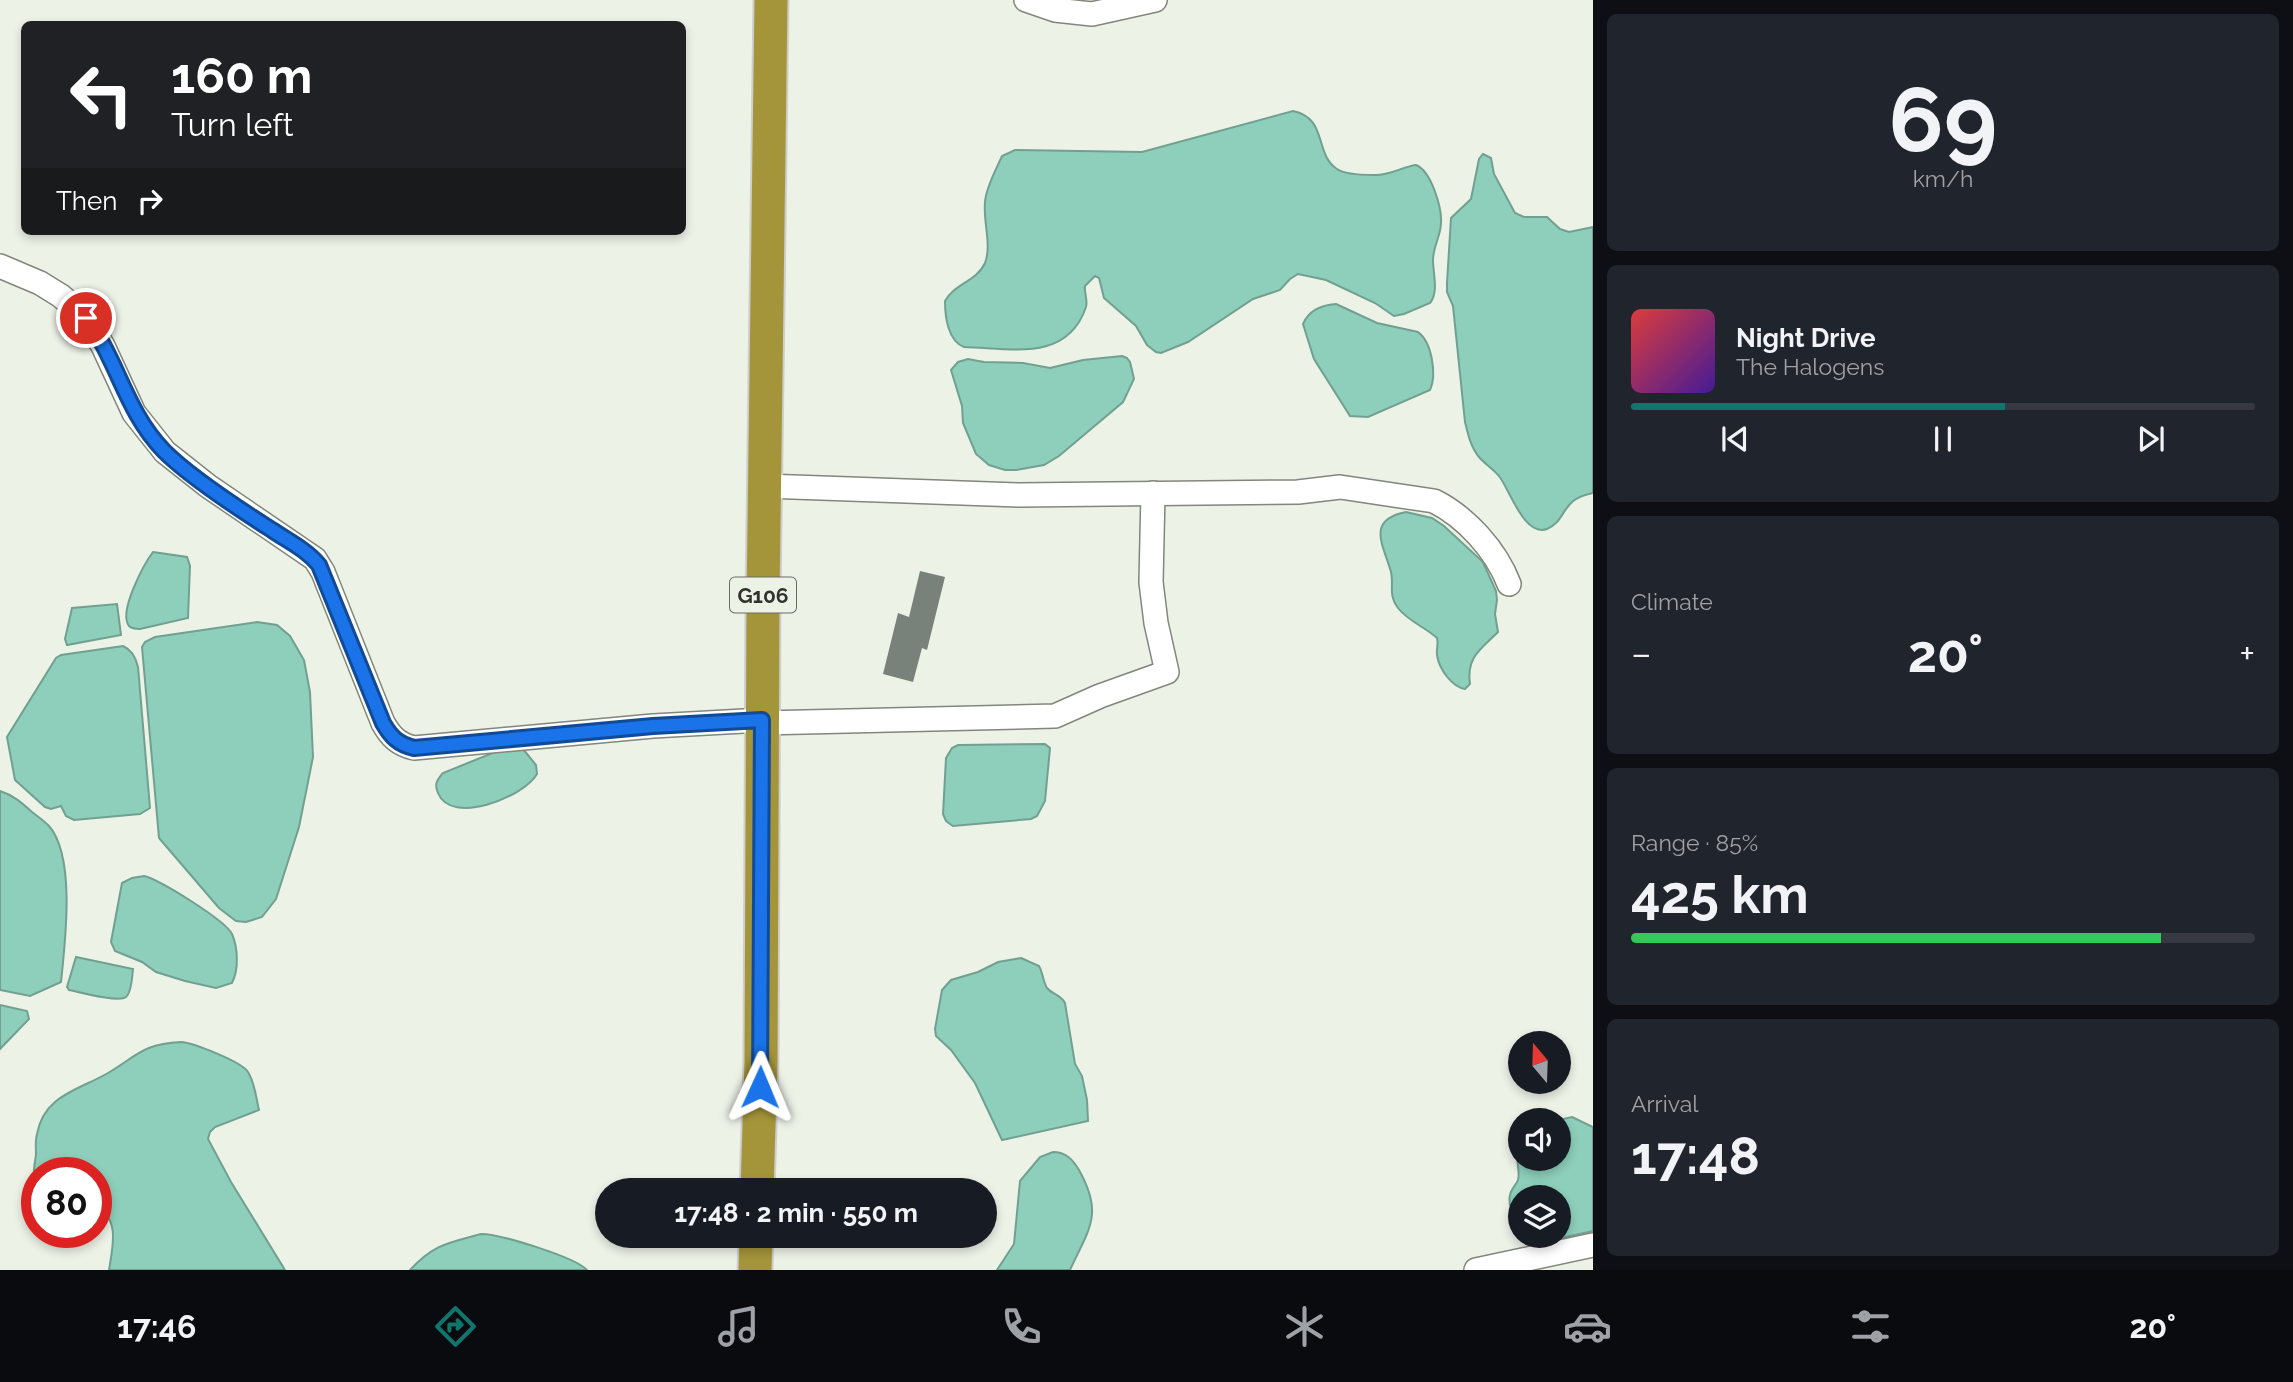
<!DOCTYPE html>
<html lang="en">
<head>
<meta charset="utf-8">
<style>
	:root { --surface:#171b24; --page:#20242c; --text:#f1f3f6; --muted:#9ea1a6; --line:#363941; --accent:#0f766e }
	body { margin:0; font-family:Raleway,sans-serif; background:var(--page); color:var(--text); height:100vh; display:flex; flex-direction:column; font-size:26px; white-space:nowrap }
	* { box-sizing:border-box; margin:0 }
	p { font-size:23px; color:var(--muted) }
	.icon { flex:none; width:38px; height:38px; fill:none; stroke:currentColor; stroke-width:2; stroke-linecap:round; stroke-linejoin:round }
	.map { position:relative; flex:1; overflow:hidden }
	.details { display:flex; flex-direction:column; gap:14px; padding:14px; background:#0d0f14; width:700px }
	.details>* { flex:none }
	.top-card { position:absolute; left:21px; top:21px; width:665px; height:214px; border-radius:10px; box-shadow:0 4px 10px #0003; background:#202124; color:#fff; overflow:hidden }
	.needle { width:46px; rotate:341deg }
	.fabs { position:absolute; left:1508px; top:1031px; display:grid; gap:14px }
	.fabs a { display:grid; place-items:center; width:63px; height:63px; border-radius:50%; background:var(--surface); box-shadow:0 4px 10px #0003; font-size:35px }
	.speed { position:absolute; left:21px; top:1157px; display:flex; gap:14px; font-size:35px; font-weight:700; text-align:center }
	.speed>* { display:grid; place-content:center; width:91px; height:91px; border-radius:50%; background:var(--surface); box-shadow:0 4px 10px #0003; line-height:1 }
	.speed .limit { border:10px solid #d22; background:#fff; color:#111 }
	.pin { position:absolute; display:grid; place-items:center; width:60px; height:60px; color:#fff; margin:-30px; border:4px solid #fff; border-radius:50%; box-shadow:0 2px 7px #0007 }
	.me { position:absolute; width:77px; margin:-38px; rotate:1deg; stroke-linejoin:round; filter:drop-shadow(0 0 5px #0008) }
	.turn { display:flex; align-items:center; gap:24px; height:147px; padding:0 35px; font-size:32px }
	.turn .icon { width:91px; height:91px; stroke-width:2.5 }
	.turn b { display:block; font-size:49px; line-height:60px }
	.then { display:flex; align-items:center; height:66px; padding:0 35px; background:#0003; gap:14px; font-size:26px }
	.big { font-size:52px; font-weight:700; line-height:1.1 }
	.details .widget { flex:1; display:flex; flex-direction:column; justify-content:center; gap:10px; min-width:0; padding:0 24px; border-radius:10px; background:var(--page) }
	.details .dial { align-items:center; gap:0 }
	.dial b { font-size:91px; line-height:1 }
	.song { display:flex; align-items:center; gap:21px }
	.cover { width:84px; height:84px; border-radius:10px; background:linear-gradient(135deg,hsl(0 70% 55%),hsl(260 70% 35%)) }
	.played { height:7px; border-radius:4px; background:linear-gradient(90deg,var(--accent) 60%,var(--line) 60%) }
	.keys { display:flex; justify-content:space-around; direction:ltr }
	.heat { display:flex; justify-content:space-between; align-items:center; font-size:38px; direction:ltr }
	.charge { height:10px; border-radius:5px; background:linear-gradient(90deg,#34c759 85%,var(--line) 0) }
	.trip { position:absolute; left:595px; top:1178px; width:402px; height:70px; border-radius:35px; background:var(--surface); box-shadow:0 4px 10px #0003; font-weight:700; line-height:70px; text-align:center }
	.dock { display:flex; height:112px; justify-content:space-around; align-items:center; background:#090b0e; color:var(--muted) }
	.dock .icon { width:49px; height:49px }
	.dock .on { color:var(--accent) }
	.dock b { font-size:32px; color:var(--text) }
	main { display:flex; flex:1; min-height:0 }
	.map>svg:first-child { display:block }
	.water { fill:#8dcfbb; stroke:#71a091; stroke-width:2; fill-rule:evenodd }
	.building { fill:#79827a }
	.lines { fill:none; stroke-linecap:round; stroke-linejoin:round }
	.minor-casing { stroke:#82867c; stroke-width:26 }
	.highway-casing { stroke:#cececd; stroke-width:37 }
	.minor { stroke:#fff; stroke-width:23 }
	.highway { stroke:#a4953a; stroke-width:33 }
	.route-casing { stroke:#114b97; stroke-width:18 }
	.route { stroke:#1a73e8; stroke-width:12 }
	.labels { text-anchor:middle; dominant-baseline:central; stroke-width:5; stroke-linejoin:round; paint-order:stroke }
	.shield { fill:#edf2e7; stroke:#696c66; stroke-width:2 }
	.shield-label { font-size:21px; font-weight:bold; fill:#31332f }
</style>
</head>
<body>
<main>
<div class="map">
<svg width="1593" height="1270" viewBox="0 0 1593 1270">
	<rect width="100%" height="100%" fill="#edf2e7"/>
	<!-- water -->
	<g class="water">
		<path d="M1293,111C1328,118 1314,154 1337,169C1344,174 1364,175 1374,175C1388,176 1402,167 1416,165C1431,171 1442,207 1441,223C1441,235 1433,247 1433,260C1433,274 1439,292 1430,303L1404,314L1394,316L1375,303L1326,280L1298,274L1290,279L1280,290L1253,299L1188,342L1161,353L1156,352L1147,345L1136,326L1104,298L1099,278L1095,276L1085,286C1084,293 1088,300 1086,307C1067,363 1010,348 964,347C948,341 945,317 945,301C954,284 977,281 985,263C992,245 983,222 985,202C986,187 996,170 1002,156L1015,150L1142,152Z"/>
		<path d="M1483,154L1491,158L1494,174L1515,213L1524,217H1547L1560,229L1569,232L1593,227V493C1560,499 1567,521 1547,529C1524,537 1510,490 1499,476C1493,469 1485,464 1479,457C1471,448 1468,434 1465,422L1453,306L1447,292V283L1451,218L1471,199L1479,159Z"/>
		<path d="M1336,304L1377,323L1418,332C1432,342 1437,375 1430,390L1368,417L1350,416L1314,359L1303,324C1309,310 1321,305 1336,304Z"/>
		<polygon points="1122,356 1127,358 1130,362 1134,379 1123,402 1059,456 1044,465 1016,470 1005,470 989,465 976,454 963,423 962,406 951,370 958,362 968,359 984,362 1023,363 1050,368 1083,360"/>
		<path d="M1406,512L1432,518L1444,526L1483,562L1496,591L1497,600L1495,614L1498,632C1481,649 1466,657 1470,684L1465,689C1452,687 1439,669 1437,655C1436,648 1439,645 1437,638C1425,627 1408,621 1398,608C1388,595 1394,585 1391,572C1383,544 1366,520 1406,512Z"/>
		<path d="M153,552L187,557L190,566L188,618L140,629C137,629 132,629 129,626C118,612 144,564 153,552Z"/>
		<polygon points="117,604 121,635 67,645 65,639 72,608"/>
		<polygon points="257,622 277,625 290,636 304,660 310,692 313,757 299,827 276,899 262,917 246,922 236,921 219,908 159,838 142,647 145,642 155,637"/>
		<path d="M123,646C132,650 136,658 138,667L150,808L140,814L74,820L66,816L61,806L51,809L45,807L15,780L7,737L56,658L61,655Z"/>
		<polygon points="1045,744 1050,748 1045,801 1037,816 1031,819 953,826 946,821 943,814 946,758 952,748 958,745"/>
		<path d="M523,749L536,765L537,774C524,797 451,826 438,793C434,784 437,780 443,773L500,750Z"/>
		<path d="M0,791C13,795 22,803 32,812C37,816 44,821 49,826C76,857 65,943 61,982L30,996L0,990Z"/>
		<path d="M144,876C160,880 225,920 232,934C238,948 239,969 232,983L216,988L185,981L156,972L142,962L115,951L111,942L122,883L132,878Z"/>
		<path d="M76,957L133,969C132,976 132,992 126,997C119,1003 79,992 69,990L67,987Z"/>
		<path d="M1021,958L1039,966C1043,973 1043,982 1047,988C1053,995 1061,995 1065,1003L1075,1064L1082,1076L1087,1100L1088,1121L1002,1140L975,1083L951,1050L936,1036L935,1029L942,990L951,980L978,972L998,962Z"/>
		<polygon points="0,1005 27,1011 29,1019 0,1049"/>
		<path d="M181,1042C194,1043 242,1062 248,1072C255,1083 256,1098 259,1110L215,1127L210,1132L208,1139L231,1182L285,1270H109C112,1250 121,1217 96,1208V1172H37V1187C32,1176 34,1167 36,1155C36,1148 35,1141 37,1134C44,1095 79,1090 108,1073C138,1055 143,1044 181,1042Z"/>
		<path d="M1572,1117L1593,1127V1231L1529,1245C1520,1240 1507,1205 1510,1195C1511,1189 1516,1185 1518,1180C1521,1169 1513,1158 1521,1148V1158H1559V1120ZM1521,1197H1559V1236H1521Z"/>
		<path d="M1053,1152C1066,1152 1073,1160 1079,1170C1104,1215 1089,1228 1070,1270H997L1014,1244L1020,1181L1040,1157Z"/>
		<path d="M481,1234C500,1234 575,1257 587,1270H410C434,1244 448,1243 481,1234Z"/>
	</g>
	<!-- building -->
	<polygon class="building" points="920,571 945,577 927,650 922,648 913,682 883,674 898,613 909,617"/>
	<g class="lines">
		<defs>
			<g id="minor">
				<polyline points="1026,0 1055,10 1092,14 1155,0"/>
				<path d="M0,266L40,283L61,296L86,318L103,346L134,413L165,452L208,486L315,559L323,572L383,723C391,737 398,744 414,748L653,726L762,720"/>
				<path d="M765,486L1019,495L1298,492L1340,487L1434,501C1466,517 1496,550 1509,584"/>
				<polyline points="762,723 1055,716 1100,696 1167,672 1156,623 1151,582 1153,493"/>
				<polyline points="1476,1270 1593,1245"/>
			</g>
			<g id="highway">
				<polyline points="757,1190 761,1062 763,600 771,0"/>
				<polyline points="755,1270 756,1236"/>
			</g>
		</defs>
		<!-- minor casing -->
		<use href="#minor" class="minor-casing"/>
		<!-- highway casing -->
		<use href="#highway" class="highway-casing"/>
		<!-- minor -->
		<use href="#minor" class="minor"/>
		<!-- highway -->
		<use href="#highway" class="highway"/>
	</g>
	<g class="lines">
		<defs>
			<path id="route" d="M86,318C118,360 125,411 164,451C191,478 239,509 272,530C288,541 307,550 319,565L383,723C391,737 398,744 414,748L653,726L762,720L760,1087"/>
		</defs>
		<!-- route casing -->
		<use href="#route" class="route-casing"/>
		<!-- route -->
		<use href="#route" class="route"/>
	</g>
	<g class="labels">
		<!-- shield labels -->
		<rect class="shield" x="730" y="577.5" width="66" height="35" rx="5"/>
		<g class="shield-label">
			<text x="763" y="595">G106</text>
		</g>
	</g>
</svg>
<div class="fabs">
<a><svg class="needle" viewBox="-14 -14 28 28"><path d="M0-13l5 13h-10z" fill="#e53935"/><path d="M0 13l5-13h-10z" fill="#9ea1a6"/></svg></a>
<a><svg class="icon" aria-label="sound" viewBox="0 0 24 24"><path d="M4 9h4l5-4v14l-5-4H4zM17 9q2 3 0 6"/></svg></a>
<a><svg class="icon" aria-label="layers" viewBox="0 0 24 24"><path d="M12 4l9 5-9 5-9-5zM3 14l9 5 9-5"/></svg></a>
</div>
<div class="speed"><div class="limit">80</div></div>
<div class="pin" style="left:86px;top:318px;background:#d93025"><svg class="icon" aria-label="arrive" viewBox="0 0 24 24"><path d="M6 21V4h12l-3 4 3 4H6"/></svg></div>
<svg class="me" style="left:760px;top:1087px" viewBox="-20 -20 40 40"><path d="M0-17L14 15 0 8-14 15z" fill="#1a73e8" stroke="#fff" stroke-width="4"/></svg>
<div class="trip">17:48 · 2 min · 550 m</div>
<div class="top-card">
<div class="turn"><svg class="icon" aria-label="left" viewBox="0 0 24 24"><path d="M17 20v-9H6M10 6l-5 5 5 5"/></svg><div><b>160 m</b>Turn left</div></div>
<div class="then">Then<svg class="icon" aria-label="right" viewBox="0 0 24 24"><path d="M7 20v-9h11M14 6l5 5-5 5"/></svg></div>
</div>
</div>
<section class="details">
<div class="widget dial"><b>69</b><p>km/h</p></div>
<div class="widget">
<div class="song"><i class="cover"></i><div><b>Night Drive</b><p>The Halogens</p></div></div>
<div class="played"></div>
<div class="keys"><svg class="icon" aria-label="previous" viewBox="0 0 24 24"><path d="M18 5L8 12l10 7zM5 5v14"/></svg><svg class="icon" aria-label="pause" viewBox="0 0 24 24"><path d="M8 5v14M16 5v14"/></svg><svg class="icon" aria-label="next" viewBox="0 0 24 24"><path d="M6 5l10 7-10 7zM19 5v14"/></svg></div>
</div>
<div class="widget"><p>Climate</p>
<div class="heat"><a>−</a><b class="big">20°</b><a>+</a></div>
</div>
<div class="widget"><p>Range · 85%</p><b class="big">425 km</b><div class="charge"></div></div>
<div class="widget"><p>Arrival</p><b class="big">17:48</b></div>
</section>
</main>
<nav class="dock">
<b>17:46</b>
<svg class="icon on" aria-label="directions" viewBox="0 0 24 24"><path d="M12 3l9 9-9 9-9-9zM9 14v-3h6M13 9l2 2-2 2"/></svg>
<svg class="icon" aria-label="music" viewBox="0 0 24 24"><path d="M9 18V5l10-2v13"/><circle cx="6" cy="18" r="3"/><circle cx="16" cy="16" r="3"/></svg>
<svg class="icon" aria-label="phone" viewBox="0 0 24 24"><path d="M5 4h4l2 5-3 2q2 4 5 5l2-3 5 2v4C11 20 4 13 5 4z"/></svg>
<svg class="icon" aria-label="climate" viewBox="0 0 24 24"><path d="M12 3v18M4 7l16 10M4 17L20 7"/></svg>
<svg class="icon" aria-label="car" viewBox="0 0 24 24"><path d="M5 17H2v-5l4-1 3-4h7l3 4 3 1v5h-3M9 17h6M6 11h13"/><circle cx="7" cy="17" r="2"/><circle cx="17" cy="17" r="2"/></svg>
<svg class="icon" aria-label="filters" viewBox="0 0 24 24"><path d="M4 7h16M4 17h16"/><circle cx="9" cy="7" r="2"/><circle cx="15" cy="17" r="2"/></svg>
<b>20°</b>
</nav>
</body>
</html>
